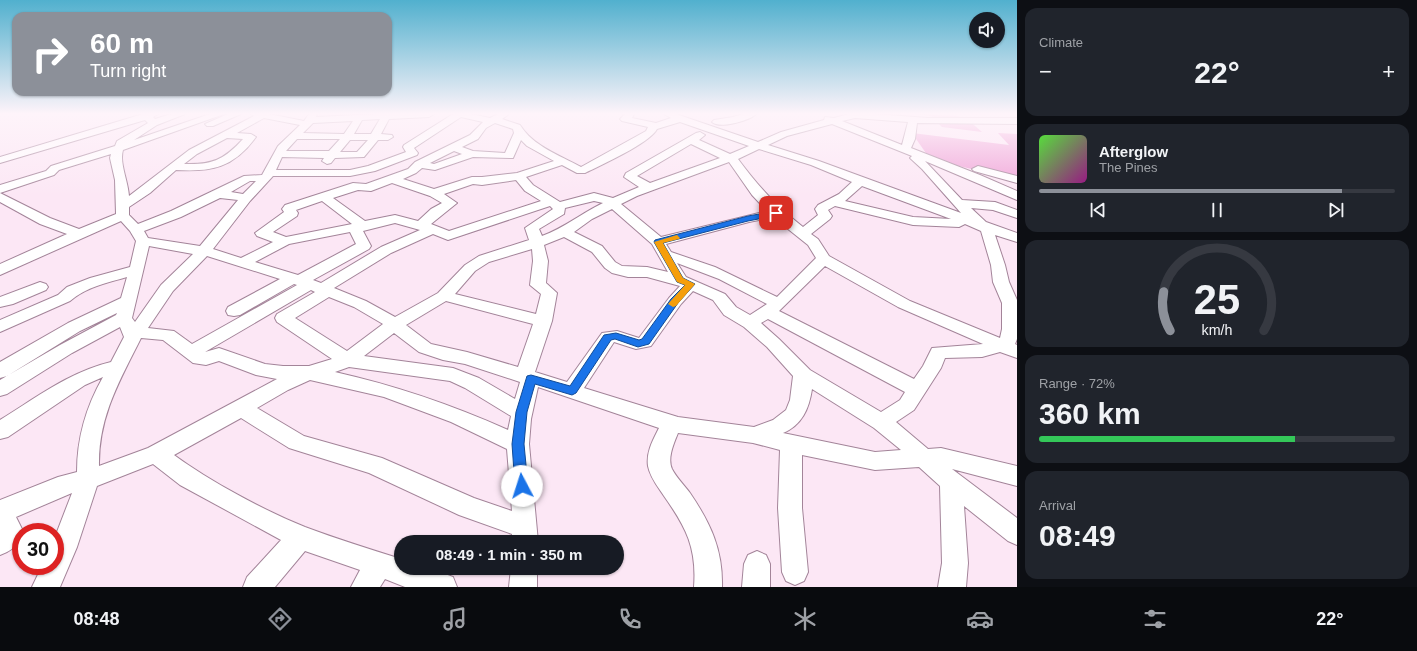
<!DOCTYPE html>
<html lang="en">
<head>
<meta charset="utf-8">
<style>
	:root { --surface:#171b24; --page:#20242c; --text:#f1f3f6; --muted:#9ea1a6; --line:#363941; --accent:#8c9099 }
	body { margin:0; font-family:Arial,sans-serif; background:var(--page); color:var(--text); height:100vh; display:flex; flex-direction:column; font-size:15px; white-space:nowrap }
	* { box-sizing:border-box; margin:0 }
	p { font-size:13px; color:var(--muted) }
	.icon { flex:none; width:22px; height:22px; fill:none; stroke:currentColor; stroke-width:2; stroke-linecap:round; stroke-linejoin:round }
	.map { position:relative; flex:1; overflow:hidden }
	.details { display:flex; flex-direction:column; gap:8px; padding:8px; background:#0d0f14; width:400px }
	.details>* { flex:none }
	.guide { position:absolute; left:12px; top:12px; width:380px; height:84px; border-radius:12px; box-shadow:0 1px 3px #0004; background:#8c9099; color:#fff; overflow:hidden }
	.controls { position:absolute; left:969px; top:12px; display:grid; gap:8px }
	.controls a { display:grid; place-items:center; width:36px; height:36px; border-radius:50%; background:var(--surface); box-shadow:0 1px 3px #0004; font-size:20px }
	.speed { position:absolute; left:12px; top:523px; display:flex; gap:8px; font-size:20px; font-weight:700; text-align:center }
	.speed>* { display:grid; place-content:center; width:52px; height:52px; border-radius:50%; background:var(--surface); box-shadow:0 1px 3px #0004; line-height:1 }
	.speed .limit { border:6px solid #d22; background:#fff; color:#111 }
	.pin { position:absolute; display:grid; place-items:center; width:34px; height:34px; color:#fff; margin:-17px; border-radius:8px; box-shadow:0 2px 6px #0006 }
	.me { position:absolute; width:44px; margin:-22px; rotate:355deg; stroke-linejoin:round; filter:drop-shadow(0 0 3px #0008) }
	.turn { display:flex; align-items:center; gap:14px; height:84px; padding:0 12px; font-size:18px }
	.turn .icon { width:52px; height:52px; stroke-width:2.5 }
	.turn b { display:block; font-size:28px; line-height:34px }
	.big { font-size:30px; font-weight:700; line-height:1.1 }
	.details .widget { flex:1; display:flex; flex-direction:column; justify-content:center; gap:6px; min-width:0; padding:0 14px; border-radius:12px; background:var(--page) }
	.details .dial { align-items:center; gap:0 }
	.dial svg { height:104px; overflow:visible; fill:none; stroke:var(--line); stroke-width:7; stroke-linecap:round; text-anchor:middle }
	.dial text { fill:var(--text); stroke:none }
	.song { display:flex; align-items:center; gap:12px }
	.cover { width:48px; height:48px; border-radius:6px; background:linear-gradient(135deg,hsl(110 70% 55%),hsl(310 70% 35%)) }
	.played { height:4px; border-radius:2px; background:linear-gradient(90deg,var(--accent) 85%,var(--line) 85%) }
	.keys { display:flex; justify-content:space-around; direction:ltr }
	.heat { display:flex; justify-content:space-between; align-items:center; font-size:22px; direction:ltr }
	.charge { height:6px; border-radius:3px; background:linear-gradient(90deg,#34c759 72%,var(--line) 0) }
	.trip { position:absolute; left:394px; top:535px; width:230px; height:40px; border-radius:20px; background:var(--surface); box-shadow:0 1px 3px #0004; font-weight:700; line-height:40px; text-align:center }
	.tab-bar { display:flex; height:64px; justify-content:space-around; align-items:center; background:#090b0e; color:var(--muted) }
	.tab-bar .icon { width:28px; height:28px }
	.tab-bar .active { color:var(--accent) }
	.tab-bar b { font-size:18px; color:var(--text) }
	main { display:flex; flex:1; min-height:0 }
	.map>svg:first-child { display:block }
	.forest { fill:#efa2d7 }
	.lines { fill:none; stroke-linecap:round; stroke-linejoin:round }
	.minor-casing { stroke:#a38499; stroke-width:2 }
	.minor { fill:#fff; fill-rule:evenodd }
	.route { fill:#1a73e8; stroke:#114b97 }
	.slow { fill:#f59e0b }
</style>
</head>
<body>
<main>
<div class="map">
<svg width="1017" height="587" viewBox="0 0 1017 587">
	<rect width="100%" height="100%" fill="#fce7f5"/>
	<!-- forest -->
	<g class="forest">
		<polygon points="917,114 957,116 967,119 982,132 942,127 931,116"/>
		<polygon points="912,133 1009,145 998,133 1017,134 1017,180 930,159"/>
	</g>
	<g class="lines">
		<defs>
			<g id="minor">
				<path d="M143,114H158L153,117L155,119L171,114H185L157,125L134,140L210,114H224L123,150C119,162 128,181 129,196L189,150L254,116L251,114H269L304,121L309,114H317L316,117L377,114H434L429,117L389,119L381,134L392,135L393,137L388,140H378L364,157L335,158L331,163L327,164L322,161L324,158L282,157L276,170H350L368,166L406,152L403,147L404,145L453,114H471L490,118L498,114H509L502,119L520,125C533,146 559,155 581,167L646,131L648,127L622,121L620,119L625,114H634L632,118L656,123L671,118L664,114H676L758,142L781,132L824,120L825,117L834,118L849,114H875L928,118H1017V124L917,123L915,139L911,148L980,175L1017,191V200L925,161L962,200L995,202L1017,210V218L993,210L971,208L986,222L1017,233V242L995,235L1005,265L1009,282L1017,300V339L1015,344L1017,345V358L1000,352L982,357L945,358L941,368L914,410L896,422L928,449L941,448L1017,466V486L952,469L1017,518V545L1008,541L964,506L968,563L966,587H938L942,563L940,486L919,467L875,470L802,455V508L808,572L804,581L795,585L786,581L782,572L778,508L780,450L753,443L678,433C674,443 667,458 672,469C676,477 684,485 690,493C711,524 723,550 722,587H694C697,548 686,527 664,496C658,487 650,477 648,466C646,452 653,440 659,428L538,387L531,419L529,444L538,542H512V534L459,515L369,473L289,448L241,418L174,455C211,482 263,510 305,527C337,539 369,549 401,559V568C423,568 432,569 453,577L457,587H405L385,579L380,587H351L360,570L305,551L275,587H243L247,577L281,540L180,485L153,464L97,486L77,547L60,587H32L42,566H55V537L72,493L16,517L23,531C21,533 21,536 20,539C16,548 8,552 0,555V500L58,477L77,472C77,437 86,407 103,377L85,385L8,437L0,439V420C36,398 69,372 111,362L124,337L120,327L72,353L7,394L0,396V380L60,345L116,315L117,313L80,331L7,376L0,378V362L68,323L121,298L127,277C107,283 86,287 70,301L0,332V320L58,295L67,287L90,278L130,267L136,241L130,231L121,221L0,275V264L67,234L40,224L0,202V193L50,218L79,229L116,214L115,180L110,158L111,154L59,170L54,175L0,193V185L46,171L51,166L115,146L117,141L148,123L145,120L0,163V157ZM461,117L483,122L470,135L415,162L408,169L366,184L353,183L285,205L282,209L284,212L255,233L257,236L273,242L241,258L213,249L250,201L273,176H350L375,171L417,155L418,153L414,148ZM264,118L300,125L278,146L262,175L244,176L171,211L138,224L129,215V207L150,193L176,170C212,172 233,168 256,137L251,134L237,133ZM855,118L908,122L902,145L842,121ZM380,119L371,134H354L362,120ZM353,121L344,134L303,133L313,123ZM680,122L749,146L730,154L699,140L705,135L700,132L696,133L626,173L624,177L639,187L613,198L594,193L560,202L533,185L526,177L562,165L577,173H585C601,165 650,143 657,129ZM495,123L513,129L514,133L505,153L473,151L462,147L478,139L486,128ZM832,124L912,156L910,158L922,169L961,213L819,161L768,145L787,136ZM227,138L243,139C224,160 212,165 184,164L197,154ZM297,139H340L329,151H286ZM350,140H368L357,152H340ZM521,140L527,146L554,161L517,173L482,177H472L434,189L403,179L416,173L422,168L435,170L473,157L513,158ZM691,144L720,158L650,183L637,176ZM759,149L811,165L852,182L839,194L818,205L815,209L818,215L803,227C776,206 758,186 738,159ZM454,151L462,154L434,164L430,163ZM729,162L752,195L767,211L661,237L621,204L637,196ZM516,180L525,191L541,201L449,231L431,224L457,203L444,194L473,184L482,185ZM250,181H256L243,194L231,192ZM392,183L430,196L442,203L431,209L418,221L395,215L365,221L333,198L358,190L371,191ZM862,186L951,219L913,217L845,201ZM220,198L238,200L200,246L148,238L144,231L181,217ZM322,201L352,224L286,237L273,232L297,216L298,213L296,210ZM594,201L603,203C582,213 564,228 542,236L539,229L564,214L565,208ZM550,206L553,209L525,228L529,240L479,256L465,265L438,293L395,317L366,301L334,288L391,253L433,234L448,240ZM835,206L913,225L959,227L965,224L981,231L991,265L993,282L1002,303V329L1000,338L910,301L829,256L818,239L811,234L830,219L832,216L828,210ZM612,209L652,244L668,272L647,267L622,266L615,262L602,246L574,232L592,219ZM773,217L808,245L816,258L777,297L715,267L671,252L666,244L749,222ZM395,223L420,230L381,247L321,283L313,280L369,249L371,246L363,231ZM350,232L356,244L298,275L255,262L289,244ZM564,237L592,252L605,268L612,273L628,277H647L680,286L669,298L639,338L617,331L602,333L567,382L535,372L552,321L557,293L546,283L548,261L544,245ZM149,246L193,254L161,285L135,322L132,318ZM532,249L533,261L530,285L541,294L536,314L455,294L475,271L489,262ZM207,256L280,279L228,307L226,311L228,315L234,316L240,315L294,284L297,285L192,344L174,331L148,328L173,291ZM677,263L719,279L767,304L750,315L736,307L725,294L686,277ZM825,266L898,307L983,344L932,348L923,366L914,379L779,311ZM311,290L315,292L277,314L275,318L277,322L332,359L309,366H283L265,364L219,348L205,352ZM693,291L713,300L724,315L744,327L767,347L793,376L790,400L786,410L773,420L754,427L678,417L584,388L614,342L636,349L651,346L681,304ZM329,297L354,307L383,324L347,351L295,318ZM446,301L533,324L518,367L467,352L431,344L406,325ZM768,319L905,392L900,400L881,412L810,370L779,339L761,323ZM394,333L419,352L443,360L465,364L520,382L515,399L479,378L453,368L364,356ZM141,338L163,340L193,363L206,365L219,361L256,375L277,379L148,448L99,466C98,417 120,380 141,338ZM349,367L450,381L465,388L511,416L508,430C450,404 397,386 335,372ZM310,380L384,397L451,422L507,449L512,511L474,498L382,458L304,436L257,408L288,390ZM812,389L874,428L901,450L875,452L783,433C802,425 809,409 812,389Z"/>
				<polygon points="228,114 241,114 213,126 207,126 205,124"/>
				<path d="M743,114H756C749,121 719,129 712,122L714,120L733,117Z"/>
				<polygon points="978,166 1017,176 1017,183 974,171 972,169"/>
				<polygon points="40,282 46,284 48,287 46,290 13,304 0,307 0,297"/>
				<polygon points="757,551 766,555 770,564 770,587 742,587 744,564 748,555"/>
				<polygon points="511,568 537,568 537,587 509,587"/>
			</g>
		</defs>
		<!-- minor casing -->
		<use href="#minor" class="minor-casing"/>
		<!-- minor -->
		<use href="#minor" class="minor"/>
	</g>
	<!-- sky -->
	<linearGradient id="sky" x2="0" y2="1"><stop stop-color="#51b0ce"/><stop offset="0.58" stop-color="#fef4fa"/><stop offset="1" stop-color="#fef4fa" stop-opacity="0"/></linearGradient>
	<rect width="1017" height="196" fill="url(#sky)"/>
	<!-- route -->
	<polygon class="route" points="776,211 780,213 779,215 748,221 663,243 683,278 695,284 678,303 649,344 638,347 615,339 611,340 576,393 572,395 535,384 527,412 524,444 528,486 526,490 522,491 517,490 515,486 512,444 516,412 527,376 531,375 570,386 604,335 616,333 639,340 642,339 671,299 685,285 677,282 654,242 655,240 748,216"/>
	<!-- slow -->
	<polygon class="slow" points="677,235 680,238 679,239 663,243 683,278 695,284 676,306 673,307 668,304 685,285 677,282 654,242"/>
</svg>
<div class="controls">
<a><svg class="icon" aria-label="sound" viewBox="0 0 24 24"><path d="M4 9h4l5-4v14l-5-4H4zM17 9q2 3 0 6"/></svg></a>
</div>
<div class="speed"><div class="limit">30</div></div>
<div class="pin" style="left:776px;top:213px;background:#d93025"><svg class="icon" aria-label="arrive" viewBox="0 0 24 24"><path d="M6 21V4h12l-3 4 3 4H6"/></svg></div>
<svg class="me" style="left:522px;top:486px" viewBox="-20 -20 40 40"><circle r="19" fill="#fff"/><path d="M0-13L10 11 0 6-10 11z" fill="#1a73e8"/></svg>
<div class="trip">08:49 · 1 min · 350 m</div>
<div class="guide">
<div class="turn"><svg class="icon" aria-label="right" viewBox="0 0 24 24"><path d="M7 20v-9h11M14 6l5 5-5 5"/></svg><div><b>60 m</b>Turn right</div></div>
</div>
</div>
<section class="details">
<div class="widget"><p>Climate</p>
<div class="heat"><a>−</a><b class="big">22°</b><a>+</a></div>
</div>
<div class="widget">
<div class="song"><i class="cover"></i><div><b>Afterglow</b><p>The Pines</p></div></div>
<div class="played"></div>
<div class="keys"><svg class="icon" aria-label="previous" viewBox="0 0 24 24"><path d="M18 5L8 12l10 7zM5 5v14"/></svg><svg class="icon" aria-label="pause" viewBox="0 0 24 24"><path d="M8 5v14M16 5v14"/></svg><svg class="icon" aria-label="next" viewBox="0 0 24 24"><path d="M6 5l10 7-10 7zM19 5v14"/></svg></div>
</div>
<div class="widget dial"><svg viewBox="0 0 100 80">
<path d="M14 69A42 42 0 1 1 86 69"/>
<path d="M14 69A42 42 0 0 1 9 39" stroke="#8c9099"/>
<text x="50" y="56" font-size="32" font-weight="700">25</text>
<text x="50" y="72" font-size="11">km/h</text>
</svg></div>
<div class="widget"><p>Range · 72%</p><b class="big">360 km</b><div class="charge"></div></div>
<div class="widget"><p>Arrival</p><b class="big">08:49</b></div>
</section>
</main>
<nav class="tab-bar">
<b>08:48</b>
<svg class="icon active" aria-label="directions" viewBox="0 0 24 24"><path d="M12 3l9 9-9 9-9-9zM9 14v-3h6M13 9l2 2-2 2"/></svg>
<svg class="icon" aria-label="music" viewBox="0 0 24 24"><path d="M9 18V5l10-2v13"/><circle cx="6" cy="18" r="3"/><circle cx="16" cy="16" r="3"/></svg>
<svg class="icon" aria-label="phone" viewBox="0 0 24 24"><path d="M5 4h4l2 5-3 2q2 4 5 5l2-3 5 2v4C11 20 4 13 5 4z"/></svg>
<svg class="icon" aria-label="climate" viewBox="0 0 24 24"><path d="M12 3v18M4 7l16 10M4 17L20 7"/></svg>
<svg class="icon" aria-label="car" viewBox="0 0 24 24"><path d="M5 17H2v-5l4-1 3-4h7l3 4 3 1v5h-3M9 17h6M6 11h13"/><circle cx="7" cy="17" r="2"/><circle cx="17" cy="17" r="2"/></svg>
<svg class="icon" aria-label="filters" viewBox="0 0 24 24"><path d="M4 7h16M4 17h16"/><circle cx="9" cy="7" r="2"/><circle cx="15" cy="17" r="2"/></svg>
<b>22°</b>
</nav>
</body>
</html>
